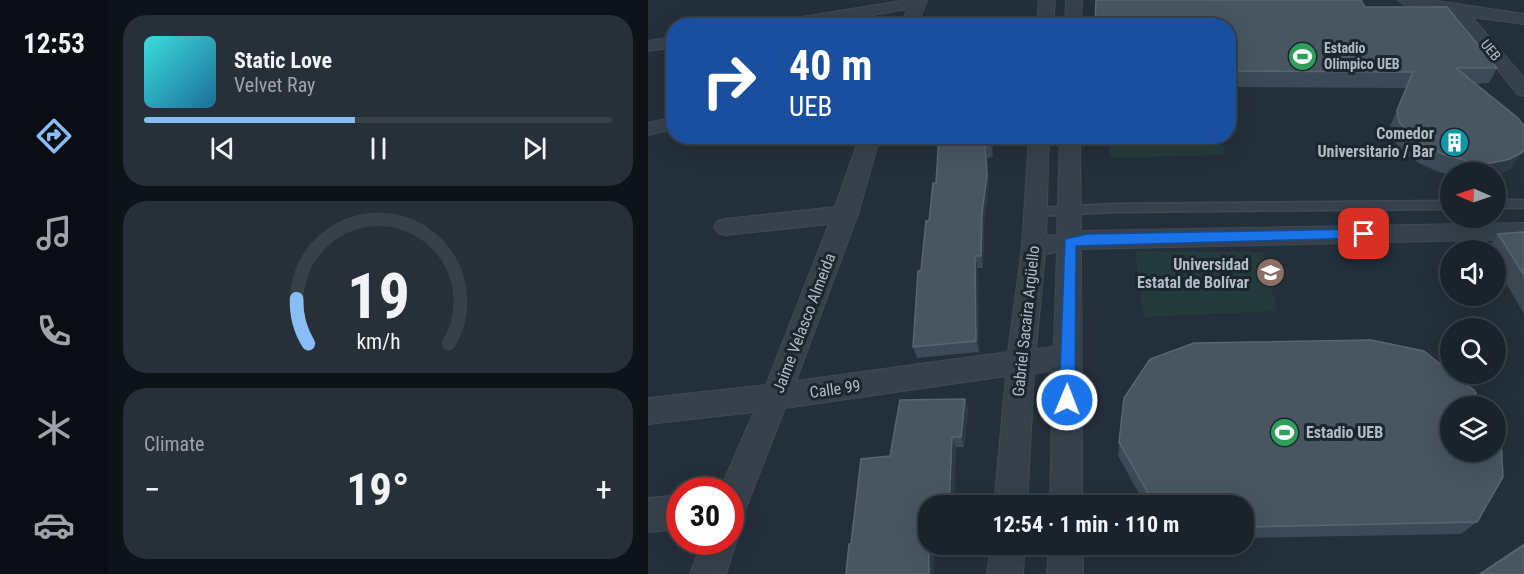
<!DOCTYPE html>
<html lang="en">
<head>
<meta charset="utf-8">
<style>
	:root { --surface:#1a232c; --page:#272f38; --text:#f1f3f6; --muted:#9fa4a9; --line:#384048; --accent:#88bdf5 }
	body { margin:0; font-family:"Roboto Condensed",sans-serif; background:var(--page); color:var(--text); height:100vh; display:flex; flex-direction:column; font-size:22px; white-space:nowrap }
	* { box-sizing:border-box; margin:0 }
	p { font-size:20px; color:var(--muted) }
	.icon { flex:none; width:33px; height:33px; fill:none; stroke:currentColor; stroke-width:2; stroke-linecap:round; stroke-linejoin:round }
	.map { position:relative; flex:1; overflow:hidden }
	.side { display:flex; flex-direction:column; gap:15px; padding:15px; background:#0e1318; width:540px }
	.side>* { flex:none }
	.top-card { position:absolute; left:18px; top:18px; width:570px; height:126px; border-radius:24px; box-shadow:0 6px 24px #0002,0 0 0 2px var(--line); background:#1a4fa0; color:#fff; overflow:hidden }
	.needle { width:39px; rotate:272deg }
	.tools { position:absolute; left:792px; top:162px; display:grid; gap:12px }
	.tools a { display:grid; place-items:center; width:66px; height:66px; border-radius:50%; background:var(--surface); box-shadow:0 6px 24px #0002,0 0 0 2px var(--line); font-size:30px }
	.speed { position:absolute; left:18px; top:477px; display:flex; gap:12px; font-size:30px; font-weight:700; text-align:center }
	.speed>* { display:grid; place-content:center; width:78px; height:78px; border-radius:50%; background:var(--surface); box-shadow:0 6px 24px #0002,0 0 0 2px var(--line); line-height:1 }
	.speed .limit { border:9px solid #d22; background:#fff; color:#111 }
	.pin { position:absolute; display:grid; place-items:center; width:51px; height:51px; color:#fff; margin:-26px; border-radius:12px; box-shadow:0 3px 9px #0006 }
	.me { position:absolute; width:66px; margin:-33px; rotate:1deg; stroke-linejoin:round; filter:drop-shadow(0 0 4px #0008) }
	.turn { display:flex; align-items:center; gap:21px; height:126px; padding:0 24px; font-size:27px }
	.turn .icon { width:78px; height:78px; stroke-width:2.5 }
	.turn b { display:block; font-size:42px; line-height:51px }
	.big { font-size:45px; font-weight:700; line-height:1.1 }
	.side .widget { flex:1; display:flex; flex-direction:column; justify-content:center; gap:9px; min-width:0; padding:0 21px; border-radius:24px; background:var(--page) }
	.side .dial { align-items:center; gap:0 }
	.dial svg { height:156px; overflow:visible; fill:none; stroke:var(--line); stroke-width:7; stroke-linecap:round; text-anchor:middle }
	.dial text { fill:var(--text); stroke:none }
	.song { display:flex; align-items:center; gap:18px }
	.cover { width:72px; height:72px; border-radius:9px; background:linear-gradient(135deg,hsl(180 70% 55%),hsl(200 70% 35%)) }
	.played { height:6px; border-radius:3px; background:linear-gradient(90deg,var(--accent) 45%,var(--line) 45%) }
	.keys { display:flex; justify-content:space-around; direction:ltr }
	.heat { display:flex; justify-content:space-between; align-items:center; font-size:33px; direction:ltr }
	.trip { position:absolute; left:270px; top:495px; width:336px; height:60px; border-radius:24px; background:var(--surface); box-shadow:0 6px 24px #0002,0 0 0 2px var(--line); font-weight:700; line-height:60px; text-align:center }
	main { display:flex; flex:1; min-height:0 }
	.dock { display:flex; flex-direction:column; width:108px; justify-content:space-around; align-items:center; background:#0a0e12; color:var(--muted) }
	.dock .icon { width:42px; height:42px }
	.dock .current { color:var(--accent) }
	.dock b { font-size:27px; color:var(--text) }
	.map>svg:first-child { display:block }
	.green { fill:#253b3b }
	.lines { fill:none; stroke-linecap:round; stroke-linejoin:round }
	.service-casing { stroke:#404a53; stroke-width:3 }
	.minor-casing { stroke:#404a53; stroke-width:2 }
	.service { fill:#37414b; fill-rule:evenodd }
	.minor { fill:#37414b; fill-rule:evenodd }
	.wall { fill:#3b4a56 }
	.shaded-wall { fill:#2c3a46 }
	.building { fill:#485662; stroke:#586672; stroke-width:1.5 }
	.route { fill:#1a73e8; stroke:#114b97; stroke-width:1.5 }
	.labels { text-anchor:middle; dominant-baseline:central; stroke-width:6; stroke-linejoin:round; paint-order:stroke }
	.far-poi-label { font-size:14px; font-weight:bold; fill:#b2bcc6; stroke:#1c262f; text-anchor:start }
	.far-street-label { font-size:14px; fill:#b2bcc6; stroke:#1c262f }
	.poi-label { font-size:16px; font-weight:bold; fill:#b2bcc6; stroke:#1c262f; text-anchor:end }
	.street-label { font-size:16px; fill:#b2bcc6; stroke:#1c262f }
</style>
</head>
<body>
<main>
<nav class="dock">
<b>12:53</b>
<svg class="icon current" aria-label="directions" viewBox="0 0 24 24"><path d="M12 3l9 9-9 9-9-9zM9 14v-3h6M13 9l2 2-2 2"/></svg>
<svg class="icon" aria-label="music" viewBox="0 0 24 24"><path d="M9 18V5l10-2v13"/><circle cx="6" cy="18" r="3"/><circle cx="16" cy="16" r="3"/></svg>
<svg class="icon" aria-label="phone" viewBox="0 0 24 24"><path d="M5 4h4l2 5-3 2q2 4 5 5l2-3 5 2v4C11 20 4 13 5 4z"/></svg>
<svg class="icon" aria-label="climate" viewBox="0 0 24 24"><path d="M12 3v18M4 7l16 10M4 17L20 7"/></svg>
<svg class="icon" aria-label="car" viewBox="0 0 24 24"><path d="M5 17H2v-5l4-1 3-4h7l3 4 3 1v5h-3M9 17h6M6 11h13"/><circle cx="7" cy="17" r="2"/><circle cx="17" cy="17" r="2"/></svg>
</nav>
<section class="side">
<div class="widget">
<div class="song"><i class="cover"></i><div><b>Static Love</b><p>Velvet Ray</p></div></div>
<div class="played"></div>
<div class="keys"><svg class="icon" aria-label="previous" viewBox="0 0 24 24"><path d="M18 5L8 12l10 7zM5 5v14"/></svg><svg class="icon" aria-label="pause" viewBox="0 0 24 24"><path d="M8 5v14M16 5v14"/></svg><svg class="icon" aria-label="next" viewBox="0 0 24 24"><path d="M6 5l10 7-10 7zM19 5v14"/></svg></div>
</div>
<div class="widget dial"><svg viewBox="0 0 100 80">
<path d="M14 69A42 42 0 1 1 86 69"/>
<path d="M14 69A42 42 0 0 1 8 46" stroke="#88bdf5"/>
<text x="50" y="56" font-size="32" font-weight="700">19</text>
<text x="50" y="72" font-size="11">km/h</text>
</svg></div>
<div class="widget"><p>Climate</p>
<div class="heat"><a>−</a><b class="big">19°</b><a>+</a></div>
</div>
</section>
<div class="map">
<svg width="876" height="574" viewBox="0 0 876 574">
	<rect width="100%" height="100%" fill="#232f3a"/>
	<!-- green -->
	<g class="green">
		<polygon points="460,137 573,137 578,155 462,158"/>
		<polygon points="487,251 615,252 629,311 496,317"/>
	</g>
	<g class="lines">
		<defs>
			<g id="service">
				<rect x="848" y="200" width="28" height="8"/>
				<polygon points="802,201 802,209 466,212 387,216 382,212 387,208 466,204"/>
			</g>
			<g id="minor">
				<polygon points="259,0 279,0 269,26 253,26 259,9 162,26 121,26 129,21"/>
				<polygon points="391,0 407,0 405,26 389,26"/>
				<polygon points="418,0 434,0 433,26 417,26"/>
				<polygon points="749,0 782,0 876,14 876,24 824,17 876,78 876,96 869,94 805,14 757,5"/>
				<polygon points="26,37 26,47 0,51 0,41"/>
				<polygon points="26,117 26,129 0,135 0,123"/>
				<path d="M212,136H232L210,214L148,381L360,352L374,247L381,136H401L398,236L409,235L412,136H432L433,231L876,223V239L433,249L434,506H402L405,371L386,373L379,506H346L358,376L137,408L94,518L82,522V490H72L106,412L0,424V398L118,385L181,224L78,235L70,233L66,227L70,221L78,219L187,207ZM409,252L406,347L388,349L397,254Z"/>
				<polygon points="32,495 32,529 0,532 0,498"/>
				<polygon points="82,530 88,542 78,574 42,574 54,542 82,542"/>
				<polygon points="343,544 377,544 375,574 339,574"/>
				<polygon points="401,544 435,544 435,574 399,574"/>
			</g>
		</defs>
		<!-- service casing -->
		<use href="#service" class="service-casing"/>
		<!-- minor casing -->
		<use href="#minor" class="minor-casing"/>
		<!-- service -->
		<use href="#service" class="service"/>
		<!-- minor -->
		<use href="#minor" class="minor"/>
	</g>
	<!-- wall -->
	<g class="wall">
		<polygon points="717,7 849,68 841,83 827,84 864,168 851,175 848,172 802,172 802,175 788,171 769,162 753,150 744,138 742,126 758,88 580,87 580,26"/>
		<polygon points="345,136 345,157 339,158 341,187 336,225 335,268 330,268 331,352 269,358 265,347 273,270 288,183"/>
		<polygon points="876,232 876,314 848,266 848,250 839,250 850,234"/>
		<polygon points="476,398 829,522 813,534 596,538 596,506 498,506 470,456"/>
		<polygon points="317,399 320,409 316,447 308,447 306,506 280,506 280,544 286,544 286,574 198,574 203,544"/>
		<polygon points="876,543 876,574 830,574"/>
	</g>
	<!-- shaded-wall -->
	<g class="shaded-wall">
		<polygon points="343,136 345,136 345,157 343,145"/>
		<polygon points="337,145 339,158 341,187 336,225 335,268 333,256"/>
		<polygon points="875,152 864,168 851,175 848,176 848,172 836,172 843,163"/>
		<polygon points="327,256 330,268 331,352 328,341"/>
		<polygon points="317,399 320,409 316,447 313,437"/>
		<polygon points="304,437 308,447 306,506 301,506"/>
		<rect x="281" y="544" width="5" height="30"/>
	</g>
	<!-- building -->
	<g class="building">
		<polygon points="448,0 713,0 717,7 799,7 849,68 808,68 870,118 876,126 876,150 875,152 862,159 843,163 820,161 797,155 777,146 761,134 751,122 749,110 765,72 580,71 580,26 447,26"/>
		<polygon points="291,136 343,136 343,145 337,145 339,175 334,213 333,256 327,256 328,341 265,347 270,271 273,270 278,221 281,221 285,183 288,183"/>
		<polygon points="876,232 876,275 850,234"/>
		<polygon points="723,340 776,351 802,372 802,374 804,374 826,390 835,406 802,406 802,452 848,452 848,429 853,438 855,477 829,522 596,527 596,506 518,506 500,493 471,442 476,398 502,359 546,343"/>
		<polygon points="317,399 313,437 304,437 301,506 280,506 281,574 198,574 201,544 203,544 213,459 242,456 252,400"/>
		<polygon points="876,545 876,574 832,574"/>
	</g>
	<!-- route -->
	<polygon class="route" points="716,229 722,234 716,238 428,246 427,400 425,405 419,407 414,405 411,400 417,239 440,234"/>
	<!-- icons -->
	<defs>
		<symbol id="stadium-disc" viewBox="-11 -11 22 22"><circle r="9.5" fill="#2e9e5b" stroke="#1c262f"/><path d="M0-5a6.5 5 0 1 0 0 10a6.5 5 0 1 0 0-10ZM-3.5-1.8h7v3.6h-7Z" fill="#fff"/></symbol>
		<symbol id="building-disc" viewBox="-11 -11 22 22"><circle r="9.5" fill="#0f9aa8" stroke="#1c262f"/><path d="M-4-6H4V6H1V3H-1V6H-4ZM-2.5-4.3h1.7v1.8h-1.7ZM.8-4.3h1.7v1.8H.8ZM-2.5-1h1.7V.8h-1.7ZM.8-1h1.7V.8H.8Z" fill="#fff"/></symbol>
		<symbol id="university-disc" viewBox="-11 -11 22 22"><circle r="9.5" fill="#8d6e63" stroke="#1c262f"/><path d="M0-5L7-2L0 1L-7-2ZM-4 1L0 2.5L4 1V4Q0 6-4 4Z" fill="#fff"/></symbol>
	</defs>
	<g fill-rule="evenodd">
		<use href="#stadium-disc" x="638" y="40" width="33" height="33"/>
		<use href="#building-disc" x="790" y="126" width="33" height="33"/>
		<use href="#university-disc" x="606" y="256" width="33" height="33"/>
		<use href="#stadium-disc" x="620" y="416" width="33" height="33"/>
	</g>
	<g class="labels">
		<!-- far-poi labels -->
		<g class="far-poi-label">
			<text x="676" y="48">Estadio<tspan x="676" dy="16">Olimpico UEB</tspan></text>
		</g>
		<!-- far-street labels -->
		<g class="far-street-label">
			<text transform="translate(843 50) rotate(51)">UEB</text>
		</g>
		<!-- poi labels -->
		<g class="poi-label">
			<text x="786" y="133">Comedor<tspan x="786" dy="18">Universitario / Bar</tspan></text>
			<text x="601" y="264">Universidad<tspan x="601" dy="18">Estatal de Bolívar</tspan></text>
			<text x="658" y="432" text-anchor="start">Estadio UEB</text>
		</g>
		<!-- street labels -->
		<g class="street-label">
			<text transform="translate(378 321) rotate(-84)">Gabriel Sacaira Argüello</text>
			<text transform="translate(156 323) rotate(-69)">Jaime Velasco Almeida</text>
			<text transform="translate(187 389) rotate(-8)">Calle 99</text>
		</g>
	</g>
</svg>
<div class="tools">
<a><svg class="needle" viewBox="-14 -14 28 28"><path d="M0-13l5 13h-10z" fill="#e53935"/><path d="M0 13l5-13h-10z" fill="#9fa4a9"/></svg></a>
<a><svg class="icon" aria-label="sound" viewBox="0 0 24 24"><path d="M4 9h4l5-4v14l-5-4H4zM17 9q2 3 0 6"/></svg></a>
<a><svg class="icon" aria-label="search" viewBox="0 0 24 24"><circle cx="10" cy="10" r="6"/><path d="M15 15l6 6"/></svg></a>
<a><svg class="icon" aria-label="layers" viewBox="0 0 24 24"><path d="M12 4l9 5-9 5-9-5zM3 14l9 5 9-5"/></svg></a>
</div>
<div class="speed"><div class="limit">30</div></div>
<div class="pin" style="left:716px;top:234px;background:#d93025"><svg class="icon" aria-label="arrive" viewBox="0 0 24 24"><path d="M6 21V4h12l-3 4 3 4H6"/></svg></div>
<svg class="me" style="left:419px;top:400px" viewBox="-20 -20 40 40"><circle r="17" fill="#1a73e8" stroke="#fff" stroke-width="3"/><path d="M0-11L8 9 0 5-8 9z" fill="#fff"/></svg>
<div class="trip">12:54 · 1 min · 110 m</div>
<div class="top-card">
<div class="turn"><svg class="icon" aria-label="right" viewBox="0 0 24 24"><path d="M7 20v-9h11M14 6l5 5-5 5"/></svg><div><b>40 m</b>UEB</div></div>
</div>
</div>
</main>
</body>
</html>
